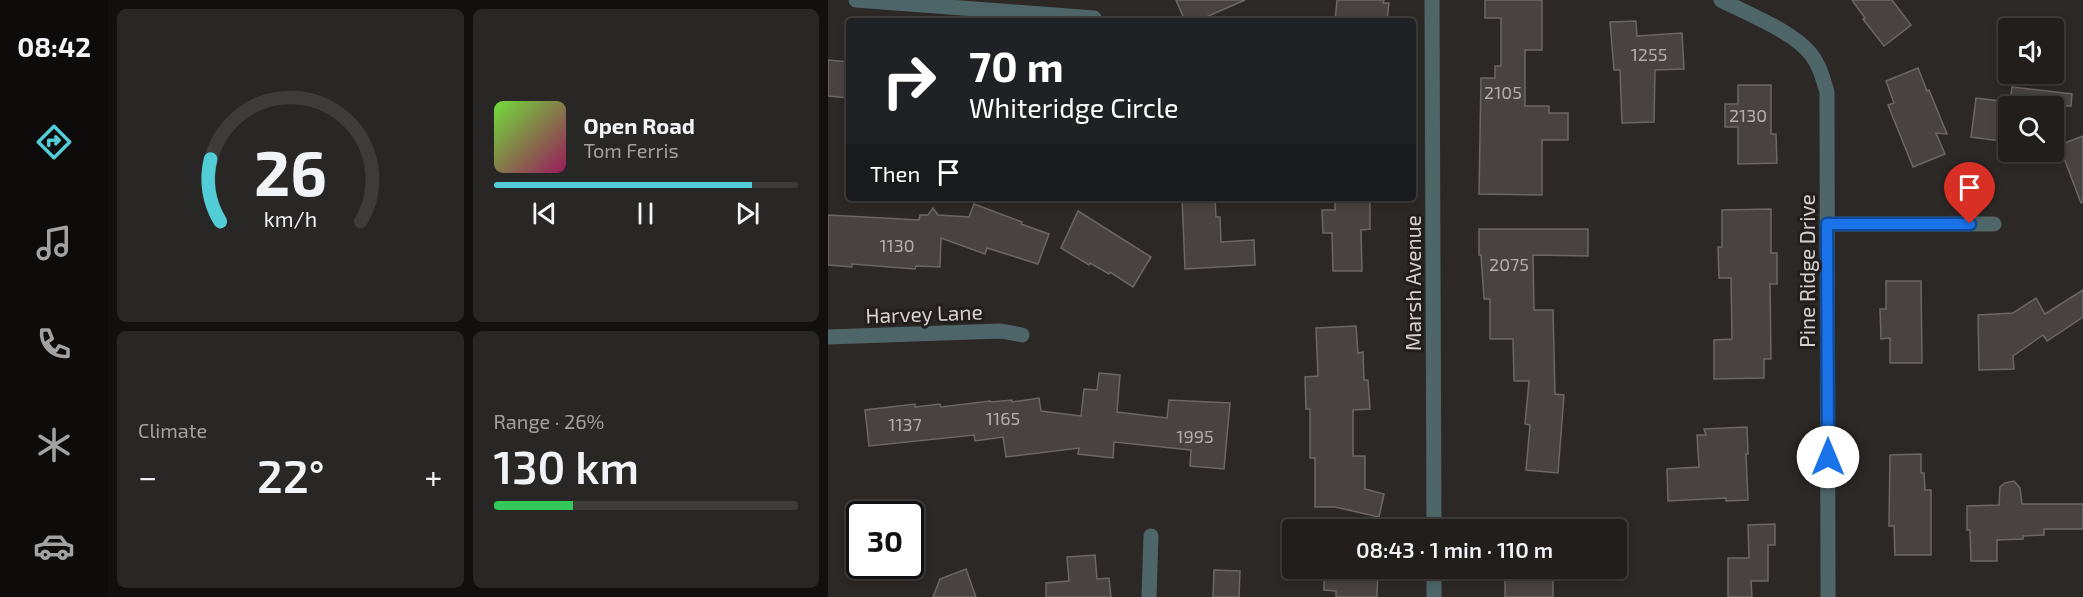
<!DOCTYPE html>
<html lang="en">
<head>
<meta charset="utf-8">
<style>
	:root { --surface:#211e1c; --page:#292725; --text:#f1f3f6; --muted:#a2a2a3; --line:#3e3c3b; --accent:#52ccd6 }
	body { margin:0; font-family:"Exo 2",sans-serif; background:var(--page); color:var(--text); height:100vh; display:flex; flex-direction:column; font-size:22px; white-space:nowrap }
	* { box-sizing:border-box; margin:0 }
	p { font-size:20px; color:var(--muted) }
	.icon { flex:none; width:33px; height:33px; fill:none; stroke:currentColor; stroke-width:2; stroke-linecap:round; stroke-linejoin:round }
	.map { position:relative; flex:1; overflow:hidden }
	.panel { display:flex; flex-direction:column; gap:9px; padding:9px; background:#12100f; width:720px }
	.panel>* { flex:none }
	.guide { position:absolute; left:18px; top:18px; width:570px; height:183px; border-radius:6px; box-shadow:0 3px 9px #0003,0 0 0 2px var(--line); background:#202124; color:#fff; overflow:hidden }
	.tools { position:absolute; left:1170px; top:18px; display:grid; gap:12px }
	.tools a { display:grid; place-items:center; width:66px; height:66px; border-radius:6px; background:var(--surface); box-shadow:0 3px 9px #0003,0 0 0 2px var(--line); font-size:30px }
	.speed { position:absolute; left:18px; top:501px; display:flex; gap:12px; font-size:30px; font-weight:700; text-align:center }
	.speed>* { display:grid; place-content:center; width:78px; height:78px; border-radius:50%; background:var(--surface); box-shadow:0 3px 9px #0003,0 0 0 2px var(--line); line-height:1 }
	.speed .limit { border:3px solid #111; border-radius:9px; background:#fff; color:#111 }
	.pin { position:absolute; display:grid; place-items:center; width:51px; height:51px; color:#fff; margin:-62px -26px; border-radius:50% 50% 50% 0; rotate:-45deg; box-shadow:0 0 6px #0007 }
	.pin .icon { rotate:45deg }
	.me { position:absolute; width:66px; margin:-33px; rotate:0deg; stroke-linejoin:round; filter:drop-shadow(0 0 4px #0008) }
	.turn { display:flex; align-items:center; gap:21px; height:126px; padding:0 24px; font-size:27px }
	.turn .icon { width:78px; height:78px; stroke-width:2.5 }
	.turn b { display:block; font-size:42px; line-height:51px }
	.then { display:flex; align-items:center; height:57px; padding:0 24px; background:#0003; gap:12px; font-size:22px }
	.big { font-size:45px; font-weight:600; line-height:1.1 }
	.panel .card { flex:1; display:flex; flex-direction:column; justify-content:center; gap:9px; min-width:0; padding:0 21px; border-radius:9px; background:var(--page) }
	.panel .dial { align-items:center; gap:0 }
	.dial svg { height:156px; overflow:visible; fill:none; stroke:var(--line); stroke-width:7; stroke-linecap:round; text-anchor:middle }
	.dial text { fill:var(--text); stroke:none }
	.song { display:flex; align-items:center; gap:18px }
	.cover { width:72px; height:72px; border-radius:9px; background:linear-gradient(135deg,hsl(100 70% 55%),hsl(330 70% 35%)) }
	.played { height:6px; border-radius:3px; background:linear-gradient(90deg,var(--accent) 85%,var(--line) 85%) }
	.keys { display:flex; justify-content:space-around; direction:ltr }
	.heat { display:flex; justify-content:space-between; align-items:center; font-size:33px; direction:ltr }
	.charge { height:9px; border-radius:4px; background:linear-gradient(90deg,#34c759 26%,var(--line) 0) }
	.panel .tiles { flex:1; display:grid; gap:9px; grid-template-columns:repeat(2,1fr) }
	.trip { position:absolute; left:454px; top:519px; width:345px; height:60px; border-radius:6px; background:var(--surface); box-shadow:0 3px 9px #0003,0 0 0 2px var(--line); font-weight:600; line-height:60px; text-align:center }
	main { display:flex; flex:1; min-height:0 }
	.dock { display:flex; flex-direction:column; width:108px; justify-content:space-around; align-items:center; background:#0d0c0b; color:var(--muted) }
	.dock .icon { width:42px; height:42px }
	.dock .active { color:var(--accent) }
	.dock b { font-size:27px; color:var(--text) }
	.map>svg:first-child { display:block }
	.building { fill:#484341; stroke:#6c6764; stroke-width:1.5 }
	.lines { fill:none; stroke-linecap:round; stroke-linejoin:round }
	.minor { stroke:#4f6668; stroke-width:15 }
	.route-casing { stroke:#114b97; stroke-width:15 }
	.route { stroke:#1a73e8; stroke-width:10 }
	.labels { text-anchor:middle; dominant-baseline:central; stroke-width:6; stroke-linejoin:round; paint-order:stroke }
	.number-label { font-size:18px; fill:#b1aeac }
	.street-label { font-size:21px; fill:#d4d1d0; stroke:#231e1c }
</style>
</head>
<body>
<main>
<nav class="dock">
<b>08:42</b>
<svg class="icon active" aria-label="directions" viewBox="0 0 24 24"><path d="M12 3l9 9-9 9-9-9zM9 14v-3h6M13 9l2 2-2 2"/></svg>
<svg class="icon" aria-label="music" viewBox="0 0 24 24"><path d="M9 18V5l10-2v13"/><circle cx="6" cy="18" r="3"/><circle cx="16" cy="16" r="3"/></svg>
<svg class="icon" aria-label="phone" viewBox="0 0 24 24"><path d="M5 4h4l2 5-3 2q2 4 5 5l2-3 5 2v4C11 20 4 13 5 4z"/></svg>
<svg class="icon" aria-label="climate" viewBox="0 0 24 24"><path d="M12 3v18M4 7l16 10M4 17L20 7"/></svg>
<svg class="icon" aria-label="car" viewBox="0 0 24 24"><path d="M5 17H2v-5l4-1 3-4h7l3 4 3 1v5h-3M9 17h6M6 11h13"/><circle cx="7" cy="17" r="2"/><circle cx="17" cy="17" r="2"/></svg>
</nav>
<section class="panel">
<div class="tiles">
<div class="card dial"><svg viewBox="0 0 100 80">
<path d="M14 69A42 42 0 1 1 86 69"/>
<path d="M14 69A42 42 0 0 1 9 37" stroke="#52ccd6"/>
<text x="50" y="56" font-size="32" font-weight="700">26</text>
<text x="50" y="72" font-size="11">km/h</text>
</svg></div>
<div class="card">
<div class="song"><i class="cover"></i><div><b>Open Road</b><p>Tom Ferris</p></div></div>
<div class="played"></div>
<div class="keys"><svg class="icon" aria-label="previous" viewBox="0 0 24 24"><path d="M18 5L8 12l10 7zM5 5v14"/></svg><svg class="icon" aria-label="pause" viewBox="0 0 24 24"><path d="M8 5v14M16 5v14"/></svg><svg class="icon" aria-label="next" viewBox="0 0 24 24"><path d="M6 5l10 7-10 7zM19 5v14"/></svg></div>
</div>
<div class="card"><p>Climate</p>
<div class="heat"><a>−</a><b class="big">22°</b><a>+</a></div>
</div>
<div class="card"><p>Range · 26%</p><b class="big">130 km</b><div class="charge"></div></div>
</div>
</section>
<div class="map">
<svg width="1255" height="597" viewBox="0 0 1255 597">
	<rect width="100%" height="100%" fill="#2c2826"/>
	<!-- building -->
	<g class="building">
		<polygon points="348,0 417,0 369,21 357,21"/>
		<polygon points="509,0 556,0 555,3 561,3 559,21 507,21"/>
		<polygon points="657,0 714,0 714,50 697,50 697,106 721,106 721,113 740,113 740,140 714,140 714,195 651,194 653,78 667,78 667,66 673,66 673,18 657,18"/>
		<polygon points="1024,0 1064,0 1083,25 1056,46 1035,19 1037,18"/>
		<polygon points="808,21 809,36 854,33 856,69 827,70 826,122 794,123 792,70 786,70 782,22"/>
		<polygon points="0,60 21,62 21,98 0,96"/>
		<polygon points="1090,68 1099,91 1101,90 1119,134 1108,133 1117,154 1085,167 1060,105 1066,103 1058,81"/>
		<polygon points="910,85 943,85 943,134 948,134 949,163 910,164 910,127 897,127 897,104 910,104"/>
		<polygon points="1184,87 1244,94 1243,106 1181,106"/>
		<polygon points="1148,98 1180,102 1180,142 1143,137"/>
		<polygon points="1255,136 1255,202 1253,203 1231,145"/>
		<polygon points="354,198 387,198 388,217 392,217 393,242 426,240 427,265 357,269"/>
		<polygon points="507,198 542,198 542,229 533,230 534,271 505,271 504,233 495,233 494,210 507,210"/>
		<polygon points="146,204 194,222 193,224 221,234 210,264 159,248 157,254 113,238 112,267 88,266 87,269 24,264 24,267 0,265 0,215 91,220 92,215 100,215 105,208 110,215 141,217"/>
		<polygon points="943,209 943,253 949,253 949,284 942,284 943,359 936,359 936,378 886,379 886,340 904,339 903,278 891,278 890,247 894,247 894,210"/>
		<polygon points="250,211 323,257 305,287 282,272 281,274 262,263 261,265 233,248"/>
		<polygon points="651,229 760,229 760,256 705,255 706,310 725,310 727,394 736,395 730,473 698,470 702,425 697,424 701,381 686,381 685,339 662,339 662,299 656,299 653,255 651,255"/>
		<polygon points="1058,281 1093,281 1094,363 1062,363 1062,338 1053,339 1052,309 1058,309"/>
		<polygon points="1255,290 1255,317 1219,341 1215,335 1185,356 1186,369 1151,370 1150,315 1185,313 1208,298 1217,314"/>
		<polygon points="528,326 530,353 535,352 536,380 540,380 542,409 525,410 525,456 537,456 537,489 556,494 551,517 507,507 487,507 487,458 482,458 482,409 478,409 477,377 490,376 488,328"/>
		<polygon points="271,373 292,375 289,412 339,418 341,400 402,403 396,469 362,466 363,450 286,442 285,458 250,454 251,448 178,457 175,437 147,441 146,435 41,446 37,410 87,404 87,407 112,404 113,407 162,401 163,402 184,400 184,402 211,398 213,411 253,416 256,389 269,390"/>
		<polygon points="919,427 920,454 918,454 920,500 898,501 898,498 840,501 839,469 871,467 869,435 878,435 876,429"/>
		<polygon points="1093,454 1093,473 1096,473 1097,490 1103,490 1103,555 1067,555 1066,526 1061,526 1062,455"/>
		<polygon points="1186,481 1192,488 1194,504 1255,504 1255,529 1216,529 1216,535 1195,536 1195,539 1169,540 1169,561 1143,561 1142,530 1139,530 1139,506 1171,505 1172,487 1177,483"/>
		<polygon points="947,524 947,545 940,545 940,581 923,581 924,597 900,597 900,558 921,558 920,525"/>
		<polygon points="267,555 269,579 281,578 283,597 218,597 218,583 241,581 239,557"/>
		<polygon points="509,568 550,568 549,597 508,597 508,591 496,590 496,572 509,572"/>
		<rect x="677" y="568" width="48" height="29"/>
		<polygon points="138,569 148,597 105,597 112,579"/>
		<polygon points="386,570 412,571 411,597 385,597"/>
	</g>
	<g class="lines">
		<!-- minor -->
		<g class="minor">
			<polyline points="28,0 266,18"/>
			<polyline points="604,0 606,530"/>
			<path d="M893,0C918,13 964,31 982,53C991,64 995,78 999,92L1000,597"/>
			<polyline points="999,224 1166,224"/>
			<polyline points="0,337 173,331 194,335"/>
			<polyline points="606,568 606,597"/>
			<polyline points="321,597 323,536"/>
		</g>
	</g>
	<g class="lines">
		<defs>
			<polyline id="route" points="1000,457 999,224 1142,224"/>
		</defs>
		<!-- route casing -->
		<use href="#route" class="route-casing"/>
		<!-- route -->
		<use href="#route" class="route"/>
	</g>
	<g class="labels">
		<!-- number labels -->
		<g class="number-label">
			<text x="821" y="54">1255</text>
			<text x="675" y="92">2105</text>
			<text x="920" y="115">2130</text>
			<text x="69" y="245">1130</text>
			<text x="681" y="264">2075</text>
			<text x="175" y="418">1165</text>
			<text x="77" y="424">1137</text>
			<text x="367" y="436">1995</text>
		</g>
		<!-- street labels -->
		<g class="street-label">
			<text transform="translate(978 271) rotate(-90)">Pine Ridge Drive</text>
			<text transform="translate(584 283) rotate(-90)">Marsh Avenue</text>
			<text transform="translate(96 313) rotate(-2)">Harvey Lane</text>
		</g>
	</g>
</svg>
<div class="tools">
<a><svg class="icon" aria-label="sound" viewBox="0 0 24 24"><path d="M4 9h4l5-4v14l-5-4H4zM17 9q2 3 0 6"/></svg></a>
<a><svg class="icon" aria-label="search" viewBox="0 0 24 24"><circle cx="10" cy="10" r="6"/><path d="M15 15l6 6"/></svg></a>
</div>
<div class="speed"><div class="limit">30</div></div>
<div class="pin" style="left:1142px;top:224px;background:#d93025"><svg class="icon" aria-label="arrive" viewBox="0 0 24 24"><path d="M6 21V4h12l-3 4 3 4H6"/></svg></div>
<svg class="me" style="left:1000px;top:457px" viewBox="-20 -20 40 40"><circle r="19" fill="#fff"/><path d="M0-13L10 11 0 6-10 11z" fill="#1a73e8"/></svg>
<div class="trip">08:43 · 1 min · 110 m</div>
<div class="guide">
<div class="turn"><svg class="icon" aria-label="right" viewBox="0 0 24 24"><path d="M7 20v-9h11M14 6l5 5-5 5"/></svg><div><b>70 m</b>Whiteridge Circle</div></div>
<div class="then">Then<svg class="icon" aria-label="arrive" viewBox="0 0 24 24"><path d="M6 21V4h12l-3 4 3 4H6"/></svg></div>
</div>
</div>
</main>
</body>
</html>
